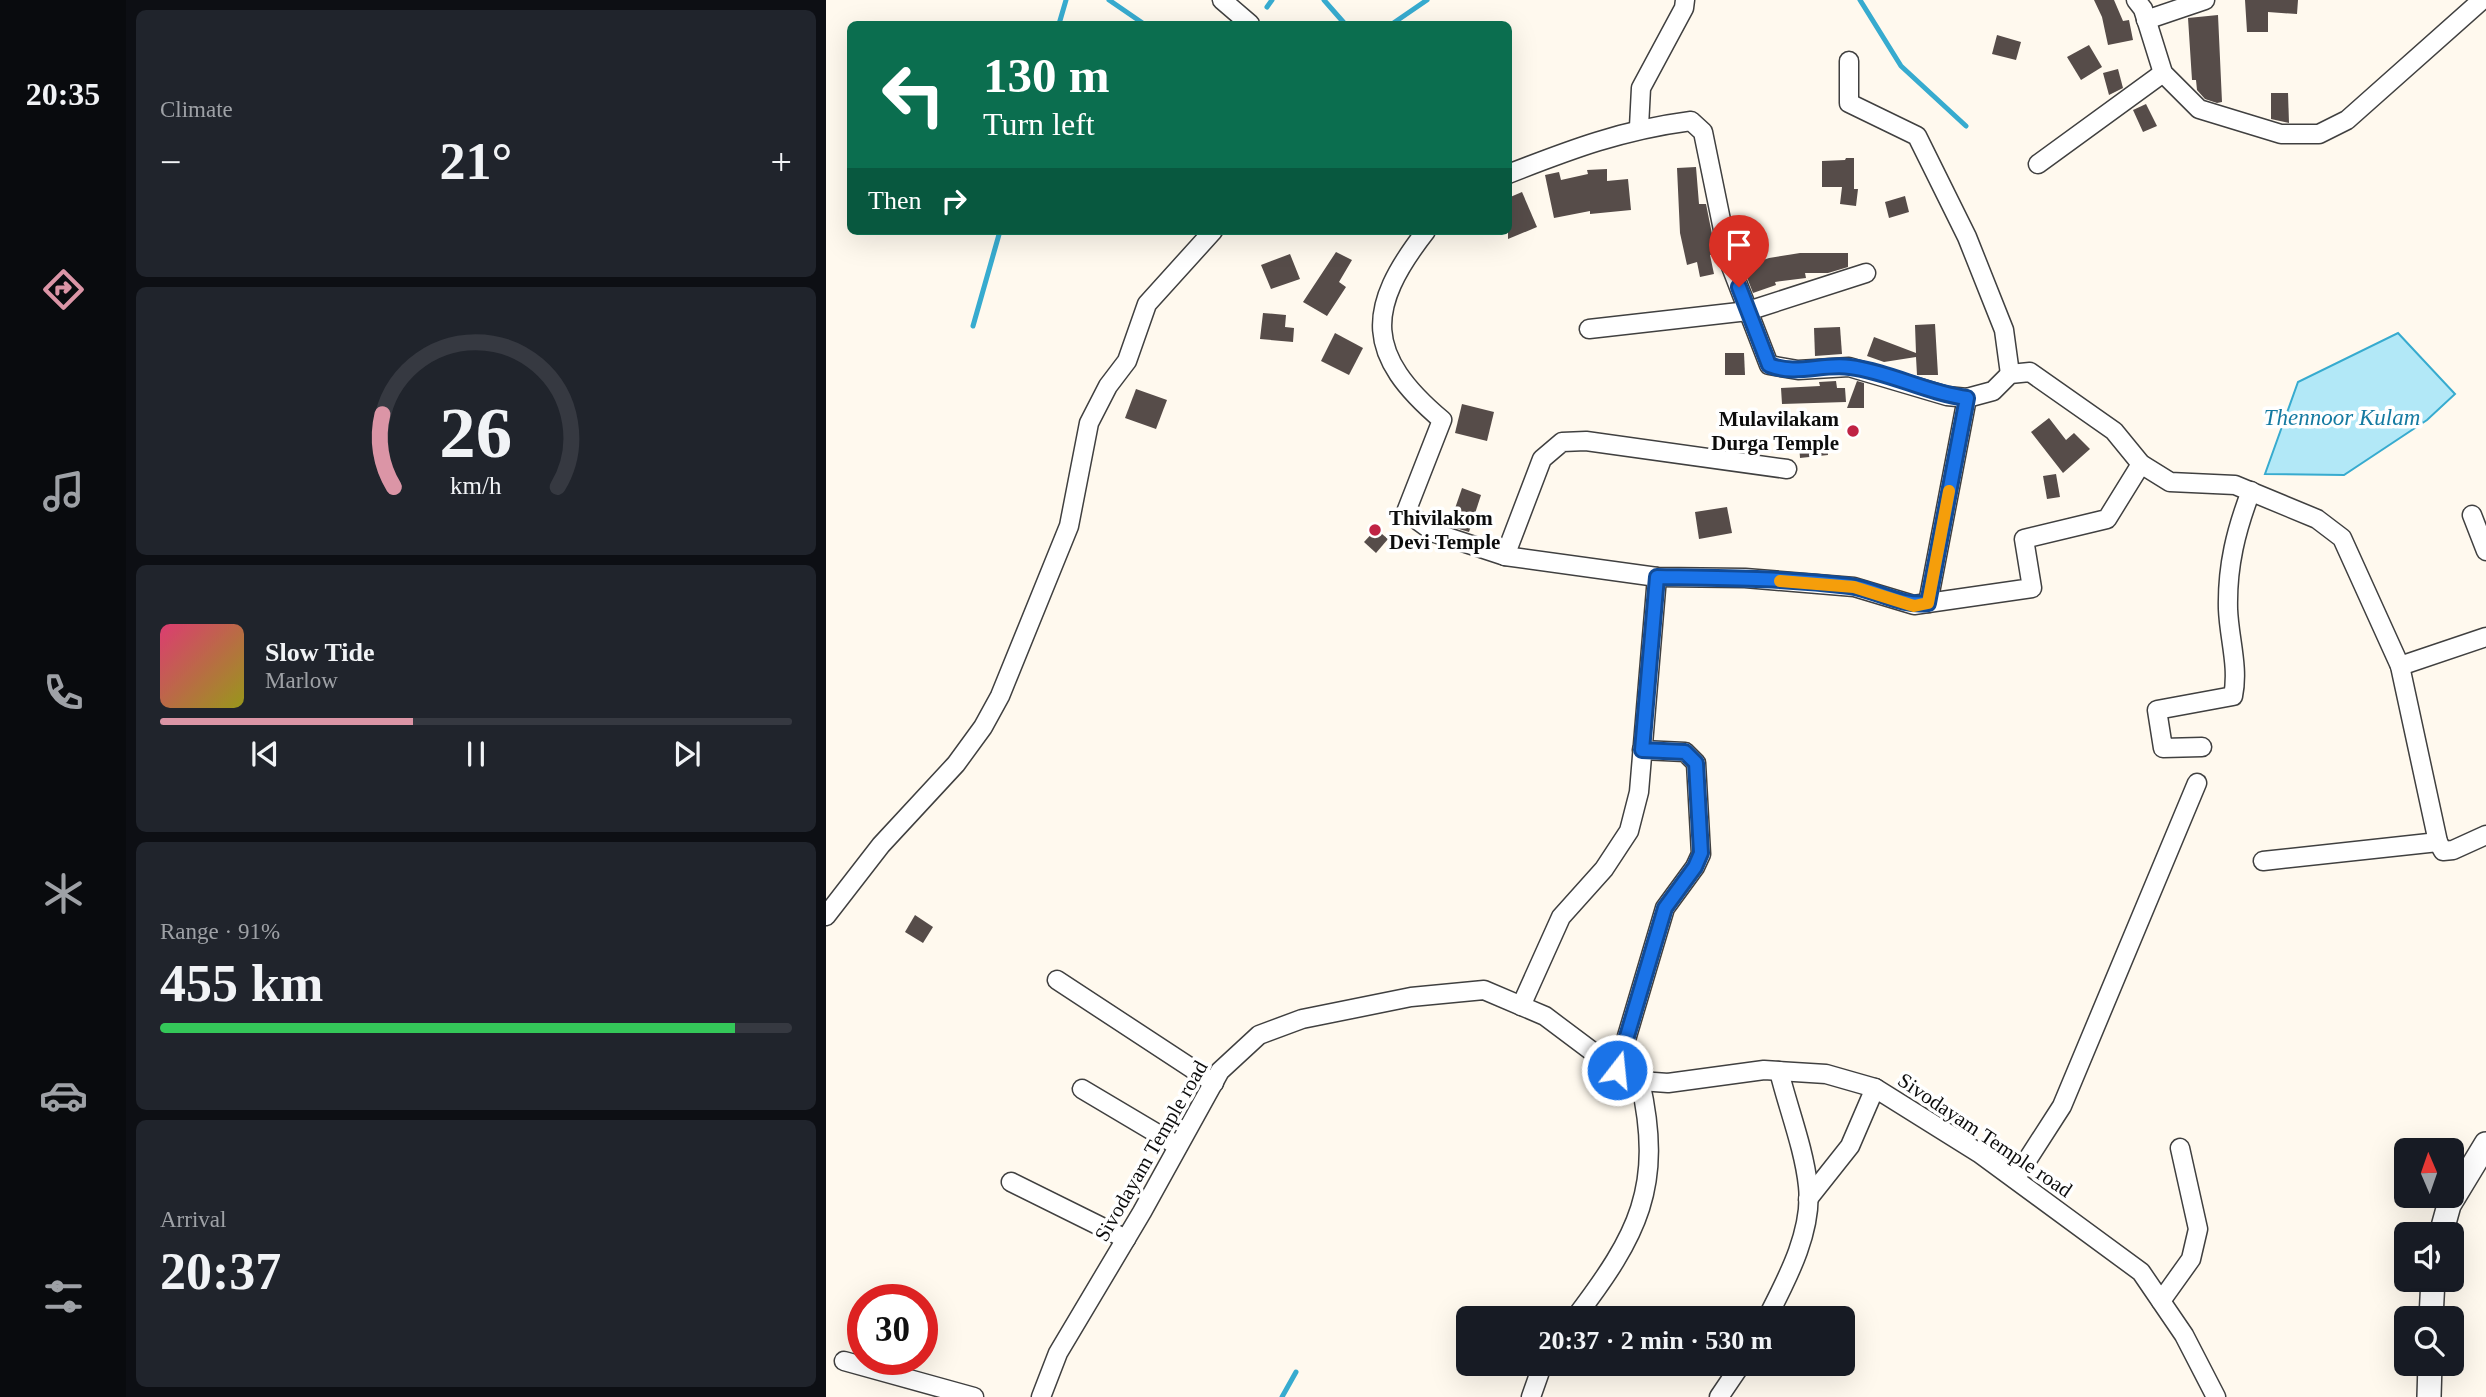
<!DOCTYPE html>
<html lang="en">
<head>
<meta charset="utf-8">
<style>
	:root { --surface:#171b24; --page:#20242c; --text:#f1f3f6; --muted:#9ea1a6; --line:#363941; --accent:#db95a6 }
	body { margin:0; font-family:"Times New Roman",serif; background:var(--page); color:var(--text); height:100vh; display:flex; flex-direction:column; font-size:26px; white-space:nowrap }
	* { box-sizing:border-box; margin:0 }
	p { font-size:23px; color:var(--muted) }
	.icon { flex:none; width:38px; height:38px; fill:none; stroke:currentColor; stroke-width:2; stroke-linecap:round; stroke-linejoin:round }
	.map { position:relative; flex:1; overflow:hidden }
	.drawer { display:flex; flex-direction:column; gap:10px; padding:10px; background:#0d0f14; width:700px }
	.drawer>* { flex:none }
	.banner { position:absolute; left:21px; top:21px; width:665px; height:214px; border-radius:10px; box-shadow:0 7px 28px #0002; background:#0b6e4f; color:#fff; overflow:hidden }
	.needle { width:46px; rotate:358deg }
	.tools { position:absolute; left:1568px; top:1138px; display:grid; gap:14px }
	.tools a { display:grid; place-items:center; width:70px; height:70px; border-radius:10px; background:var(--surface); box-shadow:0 7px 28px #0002; font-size:35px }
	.speed { position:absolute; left:21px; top:1284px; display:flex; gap:14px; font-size:35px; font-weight:700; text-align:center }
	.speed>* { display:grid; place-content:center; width:91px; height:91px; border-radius:50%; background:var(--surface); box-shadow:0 7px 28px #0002; line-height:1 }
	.speed .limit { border:10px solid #d22; background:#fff; color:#111 }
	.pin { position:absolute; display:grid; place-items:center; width:60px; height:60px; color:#fff; margin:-72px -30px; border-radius:50% 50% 50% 0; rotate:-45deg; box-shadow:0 0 7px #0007 }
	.pin .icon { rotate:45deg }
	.me { position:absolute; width:77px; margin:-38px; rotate:16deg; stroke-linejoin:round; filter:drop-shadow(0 0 5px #0008) }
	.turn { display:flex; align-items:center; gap:24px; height:147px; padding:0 21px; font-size:32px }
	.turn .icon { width:91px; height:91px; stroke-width:2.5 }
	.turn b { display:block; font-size:49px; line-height:60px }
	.then { display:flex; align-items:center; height:66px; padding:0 21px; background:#0003; gap:14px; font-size:26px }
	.big { font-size:52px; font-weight:600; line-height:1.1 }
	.drawer .tile { flex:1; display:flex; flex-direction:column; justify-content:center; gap:10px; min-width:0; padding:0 24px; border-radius:10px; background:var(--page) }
	.drawer .dial { align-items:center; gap:0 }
	.dial svg { height:182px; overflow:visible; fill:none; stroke:var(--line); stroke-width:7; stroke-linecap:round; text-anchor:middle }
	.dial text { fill:var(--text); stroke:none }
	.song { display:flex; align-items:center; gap:21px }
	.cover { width:84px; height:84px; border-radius:10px; background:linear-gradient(135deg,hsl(340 70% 55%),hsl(60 70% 35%)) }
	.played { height:7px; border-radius:4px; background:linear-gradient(90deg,var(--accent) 40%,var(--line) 40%) }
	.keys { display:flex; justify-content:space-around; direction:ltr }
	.heat { display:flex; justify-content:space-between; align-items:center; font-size:38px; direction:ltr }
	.charge { height:10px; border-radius:5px; background:linear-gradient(90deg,#34c759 91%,var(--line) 0) }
	.trip { position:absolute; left:630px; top:1306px; width:399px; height:70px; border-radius:10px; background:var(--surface); box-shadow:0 7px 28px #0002; font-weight:600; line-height:70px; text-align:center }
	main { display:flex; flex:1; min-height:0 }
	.dock { display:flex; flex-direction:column; width:126px; justify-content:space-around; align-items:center; background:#090b0e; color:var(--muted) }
	.dock .icon { width:49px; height:49px }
	.dock .current { color:var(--accent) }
	.dock b { font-size:32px; color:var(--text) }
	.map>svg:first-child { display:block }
	.water { fill:#b2e8f7; stroke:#37abcf; stroke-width:2 }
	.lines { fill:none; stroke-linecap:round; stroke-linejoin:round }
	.stream { stroke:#37abcf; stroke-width:5 }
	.building { fill:#564c49 }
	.minor-casing { stroke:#404040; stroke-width:21 }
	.tertiary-casing { stroke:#404040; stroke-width:26 }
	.minor { stroke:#fff; stroke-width:18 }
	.tertiary { stroke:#fff; stroke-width:23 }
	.route-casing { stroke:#114b97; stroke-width:18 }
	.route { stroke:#1a73e8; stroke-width:12 }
	.slow { stroke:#f59e0b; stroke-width:12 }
	.poi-dot { fill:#c02344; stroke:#fff; stroke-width:2.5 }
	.labels { text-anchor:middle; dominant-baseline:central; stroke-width:7; stroke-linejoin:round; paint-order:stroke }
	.poi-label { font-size:21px; font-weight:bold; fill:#0d0d0d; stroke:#fff; text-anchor:end }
	.street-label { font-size:21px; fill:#0d0d0d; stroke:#fff }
	.water-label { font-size:23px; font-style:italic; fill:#157aa1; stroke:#fff }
</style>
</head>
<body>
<main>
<nav class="dock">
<b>20:35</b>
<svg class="icon current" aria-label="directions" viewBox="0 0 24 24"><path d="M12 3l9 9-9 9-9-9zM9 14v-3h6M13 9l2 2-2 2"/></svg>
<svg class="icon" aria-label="music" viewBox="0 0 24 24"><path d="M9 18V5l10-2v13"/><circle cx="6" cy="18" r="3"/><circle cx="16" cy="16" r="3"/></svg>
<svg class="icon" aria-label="phone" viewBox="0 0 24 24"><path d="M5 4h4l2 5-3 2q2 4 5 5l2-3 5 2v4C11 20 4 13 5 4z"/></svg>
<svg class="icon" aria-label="climate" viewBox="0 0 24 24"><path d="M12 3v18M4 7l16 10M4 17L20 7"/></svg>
<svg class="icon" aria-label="car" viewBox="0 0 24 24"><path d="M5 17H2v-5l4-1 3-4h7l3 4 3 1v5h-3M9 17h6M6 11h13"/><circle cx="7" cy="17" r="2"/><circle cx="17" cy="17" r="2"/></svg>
<svg class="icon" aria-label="filters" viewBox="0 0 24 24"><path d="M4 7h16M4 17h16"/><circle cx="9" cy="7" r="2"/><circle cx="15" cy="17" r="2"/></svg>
</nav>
<section class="drawer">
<div class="tile"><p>Climate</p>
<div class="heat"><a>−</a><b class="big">21°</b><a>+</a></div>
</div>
<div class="tile dial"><svg viewBox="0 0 100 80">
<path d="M14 69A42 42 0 1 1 86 69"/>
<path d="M14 69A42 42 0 0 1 9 37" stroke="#db95a6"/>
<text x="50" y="56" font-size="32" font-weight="700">26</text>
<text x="50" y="72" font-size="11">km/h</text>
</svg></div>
<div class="tile">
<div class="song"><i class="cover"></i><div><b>Slow Tide</b><p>Marlow</p></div></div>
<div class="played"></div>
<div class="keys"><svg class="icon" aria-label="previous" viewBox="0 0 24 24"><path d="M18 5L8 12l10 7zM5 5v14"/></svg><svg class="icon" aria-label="pause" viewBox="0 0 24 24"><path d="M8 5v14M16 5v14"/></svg><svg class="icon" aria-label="next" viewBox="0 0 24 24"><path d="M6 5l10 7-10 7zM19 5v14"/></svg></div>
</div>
<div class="tile"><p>Range · 91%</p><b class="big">455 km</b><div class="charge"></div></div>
<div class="tile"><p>Arrival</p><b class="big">20:37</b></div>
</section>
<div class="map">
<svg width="1660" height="1397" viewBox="0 0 1660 1397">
	<rect width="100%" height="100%" fill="#fff9ee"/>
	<!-- water -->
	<polygon class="water" points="1572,333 1629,394 1601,420 1518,475 1439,474 1472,382"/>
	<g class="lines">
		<!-- stream -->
		<g class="stream">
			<polyline points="283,0 318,24"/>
			<polyline points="498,0 519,24"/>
			<polyline points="1034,0 1075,66 1140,126"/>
			<polyline points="441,7 446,0"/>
			<polyline points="233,24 240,0"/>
			<polyline points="566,24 601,0"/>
			<polyline points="147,326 174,231"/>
			<polyline points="456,1397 470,1372"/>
		</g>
	</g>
	<!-- building -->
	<g class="building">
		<polygon points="1268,0 1288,0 1297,21 1303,20 1307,40 1282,45 1276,17"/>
		<polygon points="1419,0 1472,0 1471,14 1442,12 1442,32 1421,32"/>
		<polygon points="1392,15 1396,102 1391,103 1379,99 1371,90 1370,80 1366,80 1362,18"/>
		<polygon points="1171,35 1195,42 1190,60 1166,54"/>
		<polygon points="1263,45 1276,67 1255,80 1241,57"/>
		<polygon points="1292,69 1297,88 1283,95 1277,73"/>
		<polygon points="1445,93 1462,93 1463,123 1445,119"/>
		<polygon points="1320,104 1331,126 1317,132 1307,110"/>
		<polygon points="1020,158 1028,158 1028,189 1032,189 1030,206 1014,204 1016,187 996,187 996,161 1019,160"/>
		<polygon points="870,167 873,204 880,204 890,254 884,255 888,274 874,277 871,262 861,265 854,233 851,168"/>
		<polygon points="781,169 781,181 802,179 805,210 764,214 764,211 728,218 719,175 733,172 735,180 762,174 761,170"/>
		<polygon points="696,192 711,227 682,239 682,198"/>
		<polygon points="1079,196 1083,212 1063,218 1059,202"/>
		<polygon points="510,252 526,260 513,282 520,287 501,316 477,302"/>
		<polygon points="974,253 1022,253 1022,267 1002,273 979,273 980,278 949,282 950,285 927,293 917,267 943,258"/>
		<polygon points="464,254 474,279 445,289 435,265"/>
		<polygon points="437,313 460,315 459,327 468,328 467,342 434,339"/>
		<polygon points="1109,324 1112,375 1091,375 1090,357 1058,362 1041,356 1048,337 1090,353 1089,325"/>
		<polygon points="1014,327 1016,354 989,356 988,328"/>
		<polygon points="509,333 537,348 523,375 495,361"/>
		<polygon points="899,353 918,353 919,375 899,375"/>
		<polygon points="1010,381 1011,388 1019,388 1020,402 956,404 955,388 994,386 993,382"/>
		<polygon points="1031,381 1038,383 1038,408 1021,408"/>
		<polygon points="310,389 341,400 330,429 299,418"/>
		<polygon points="636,404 668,412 661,441 629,433"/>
		<polygon points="1223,418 1240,440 1248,433 1264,449 1237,473 1205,432"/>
		<polygon points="1001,441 1002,455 974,458 973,444"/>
		<polygon points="1230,474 1234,497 1221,499 1217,476"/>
		<polygon points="636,488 655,495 643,532 623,526"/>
		<polygon points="901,507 906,533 873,539 869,512"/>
		<polygon points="550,529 562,539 550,553 538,542"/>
		<polygon points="89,915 107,927 97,943 79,932"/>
	</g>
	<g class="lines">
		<defs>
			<g id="minor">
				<polyline points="396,0 424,24"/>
				<polyline points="1310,0 1317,9 1337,73 1373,109 1455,134 1493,134 1521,120 1656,0"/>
				<polyline points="1320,20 1379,0"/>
				<polyline points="1023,61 1023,103 1091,136 1141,237 1178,330 1184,374"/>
				<polyline points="813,127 815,88 858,8 859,0"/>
				<polyline points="1212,164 1337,73"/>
				<path d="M682,174C746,149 796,130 865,121L877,132L904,264L943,365L972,370L1023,367L1121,396L1141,398L1167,391L1184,374L1204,372L1288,431L1315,464L1344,482L1409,485L1491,519L1516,538L1574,666L1612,842L1617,851L1627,850L1660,835"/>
				<path d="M600,231C539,309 539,355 616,420L580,512L609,533L679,556L831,577L919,578L1028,587L1088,605L1206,588L1198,539L1281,519L1315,464"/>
				<polyline points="763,329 922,311 1040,273"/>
				<polyline points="1646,515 1660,551"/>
				<polyline points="679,556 716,459 736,442 760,441 961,469"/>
				<polyline points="1102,603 1141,398"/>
				<polyline points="1574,666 1660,637"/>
				<path d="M1376,747L1337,748L1331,710L1407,696C1413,667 1403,638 1402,609C1401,566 1410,530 1425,491"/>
				<polyline points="1437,861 1612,842"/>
				<polyline points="0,916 55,845 130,764 157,727 174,696 243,526 263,423 282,386 301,361 321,304 387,231"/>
				<polyline points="231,980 388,1083"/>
				<polyline points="695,1006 735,917 778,869 803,831 813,792 831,577"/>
				<polyline points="791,1070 839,908 869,867 875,854 870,763 859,752 816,750"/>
				<polyline points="256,1089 352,1146"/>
				<polyline points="1189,1179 1236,1106 1371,783"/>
				<polyline points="185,1182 300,1239"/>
				<polyline points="982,1199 1024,1146 1049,1088"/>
				<polyline points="1335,1301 1365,1259 1372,1229 1354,1148"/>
				<path d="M749,1318C812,1235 838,1187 814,1081"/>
				<path d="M941,1318C961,1279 987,1231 982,1186C978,1148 962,1108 953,1071"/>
				<polyline points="18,1361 148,1397"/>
				<polyline points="215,1397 232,1353 316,1212 394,1071 433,1035 476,1019 585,997 658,990 719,1016 791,1070 814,1081 842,1083 938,1070 1000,1074 1049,1088 1153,1153 1315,1272 1358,1335 1390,1397"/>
				<polyline points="705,1397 717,1363"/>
				<polyline points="893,1397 916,1363"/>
			</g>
			<g id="tertiary">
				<polyline points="1615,1234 1623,1205 1660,1144"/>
				<polyline points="1605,1318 1607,1279"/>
				<polyline points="1603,1397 1604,1363"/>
			</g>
		</defs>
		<!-- minor casing -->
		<use href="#minor" class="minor-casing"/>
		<!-- tertiary casing -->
		<use href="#tertiary" class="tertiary-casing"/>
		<!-- minor -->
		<use href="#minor" class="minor"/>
		<!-- tertiary -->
		<use href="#tertiary" class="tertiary"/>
	</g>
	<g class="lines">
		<defs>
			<path id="route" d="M791,1070L839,908L869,867L875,853L870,763L859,752L816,750L831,577C895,578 960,578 1024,586C1051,590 1075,607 1102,603L1141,398C1101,393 1064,372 1024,367C996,363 971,376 943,365L913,287"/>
		</defs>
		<!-- route casing -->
		<use href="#route" class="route-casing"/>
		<!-- route -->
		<use href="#route" class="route"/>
		<!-- slow -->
		<polyline class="slow" points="954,581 1028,587 1088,606 1102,603 1123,491"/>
	</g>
	<!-- markers -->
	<g class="poi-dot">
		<circle cx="1027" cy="431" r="7"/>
		<circle cx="549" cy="530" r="7"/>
	</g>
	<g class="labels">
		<!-- poi labels -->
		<g class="poi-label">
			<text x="1013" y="419">Mulavilakam<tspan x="1013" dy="24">Durga Temple</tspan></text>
			<text x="563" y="518" text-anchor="start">Thivilakom<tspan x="563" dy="24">Devi Temple</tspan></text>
		</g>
		<!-- street labels -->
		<g class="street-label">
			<text transform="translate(1159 1135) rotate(34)">Sivodayam Temple road</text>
			<text transform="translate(325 1151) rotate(-60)">Sivodayam Temple road</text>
		</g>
		<!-- water labels -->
		<g class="water-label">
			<text x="1516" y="417">Thennoor Kulam</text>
		</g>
	</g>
</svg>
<div class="tools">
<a><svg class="needle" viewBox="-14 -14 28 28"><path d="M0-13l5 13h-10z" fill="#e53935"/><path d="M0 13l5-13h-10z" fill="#9ea1a6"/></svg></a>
<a><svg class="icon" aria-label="sound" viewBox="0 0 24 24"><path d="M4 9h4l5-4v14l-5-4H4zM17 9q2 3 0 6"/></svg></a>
<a><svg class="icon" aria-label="search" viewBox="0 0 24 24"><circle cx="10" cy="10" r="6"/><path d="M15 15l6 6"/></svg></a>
</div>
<div class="speed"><div class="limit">30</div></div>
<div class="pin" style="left:913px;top:287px;background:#d93025"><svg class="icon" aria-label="arrive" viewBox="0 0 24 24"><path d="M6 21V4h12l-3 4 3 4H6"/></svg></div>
<svg class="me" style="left:791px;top:1070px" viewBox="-20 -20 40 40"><circle r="17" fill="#1a73e8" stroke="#fff" stroke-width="3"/><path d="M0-11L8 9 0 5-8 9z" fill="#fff"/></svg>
<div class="trip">20:37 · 2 min · 530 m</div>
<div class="banner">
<div class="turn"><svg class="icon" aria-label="left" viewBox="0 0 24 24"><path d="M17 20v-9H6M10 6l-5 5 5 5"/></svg><div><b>130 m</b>Turn left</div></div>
<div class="then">Then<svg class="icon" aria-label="right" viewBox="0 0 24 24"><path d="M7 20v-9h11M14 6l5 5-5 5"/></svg></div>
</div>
</div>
</main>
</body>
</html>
